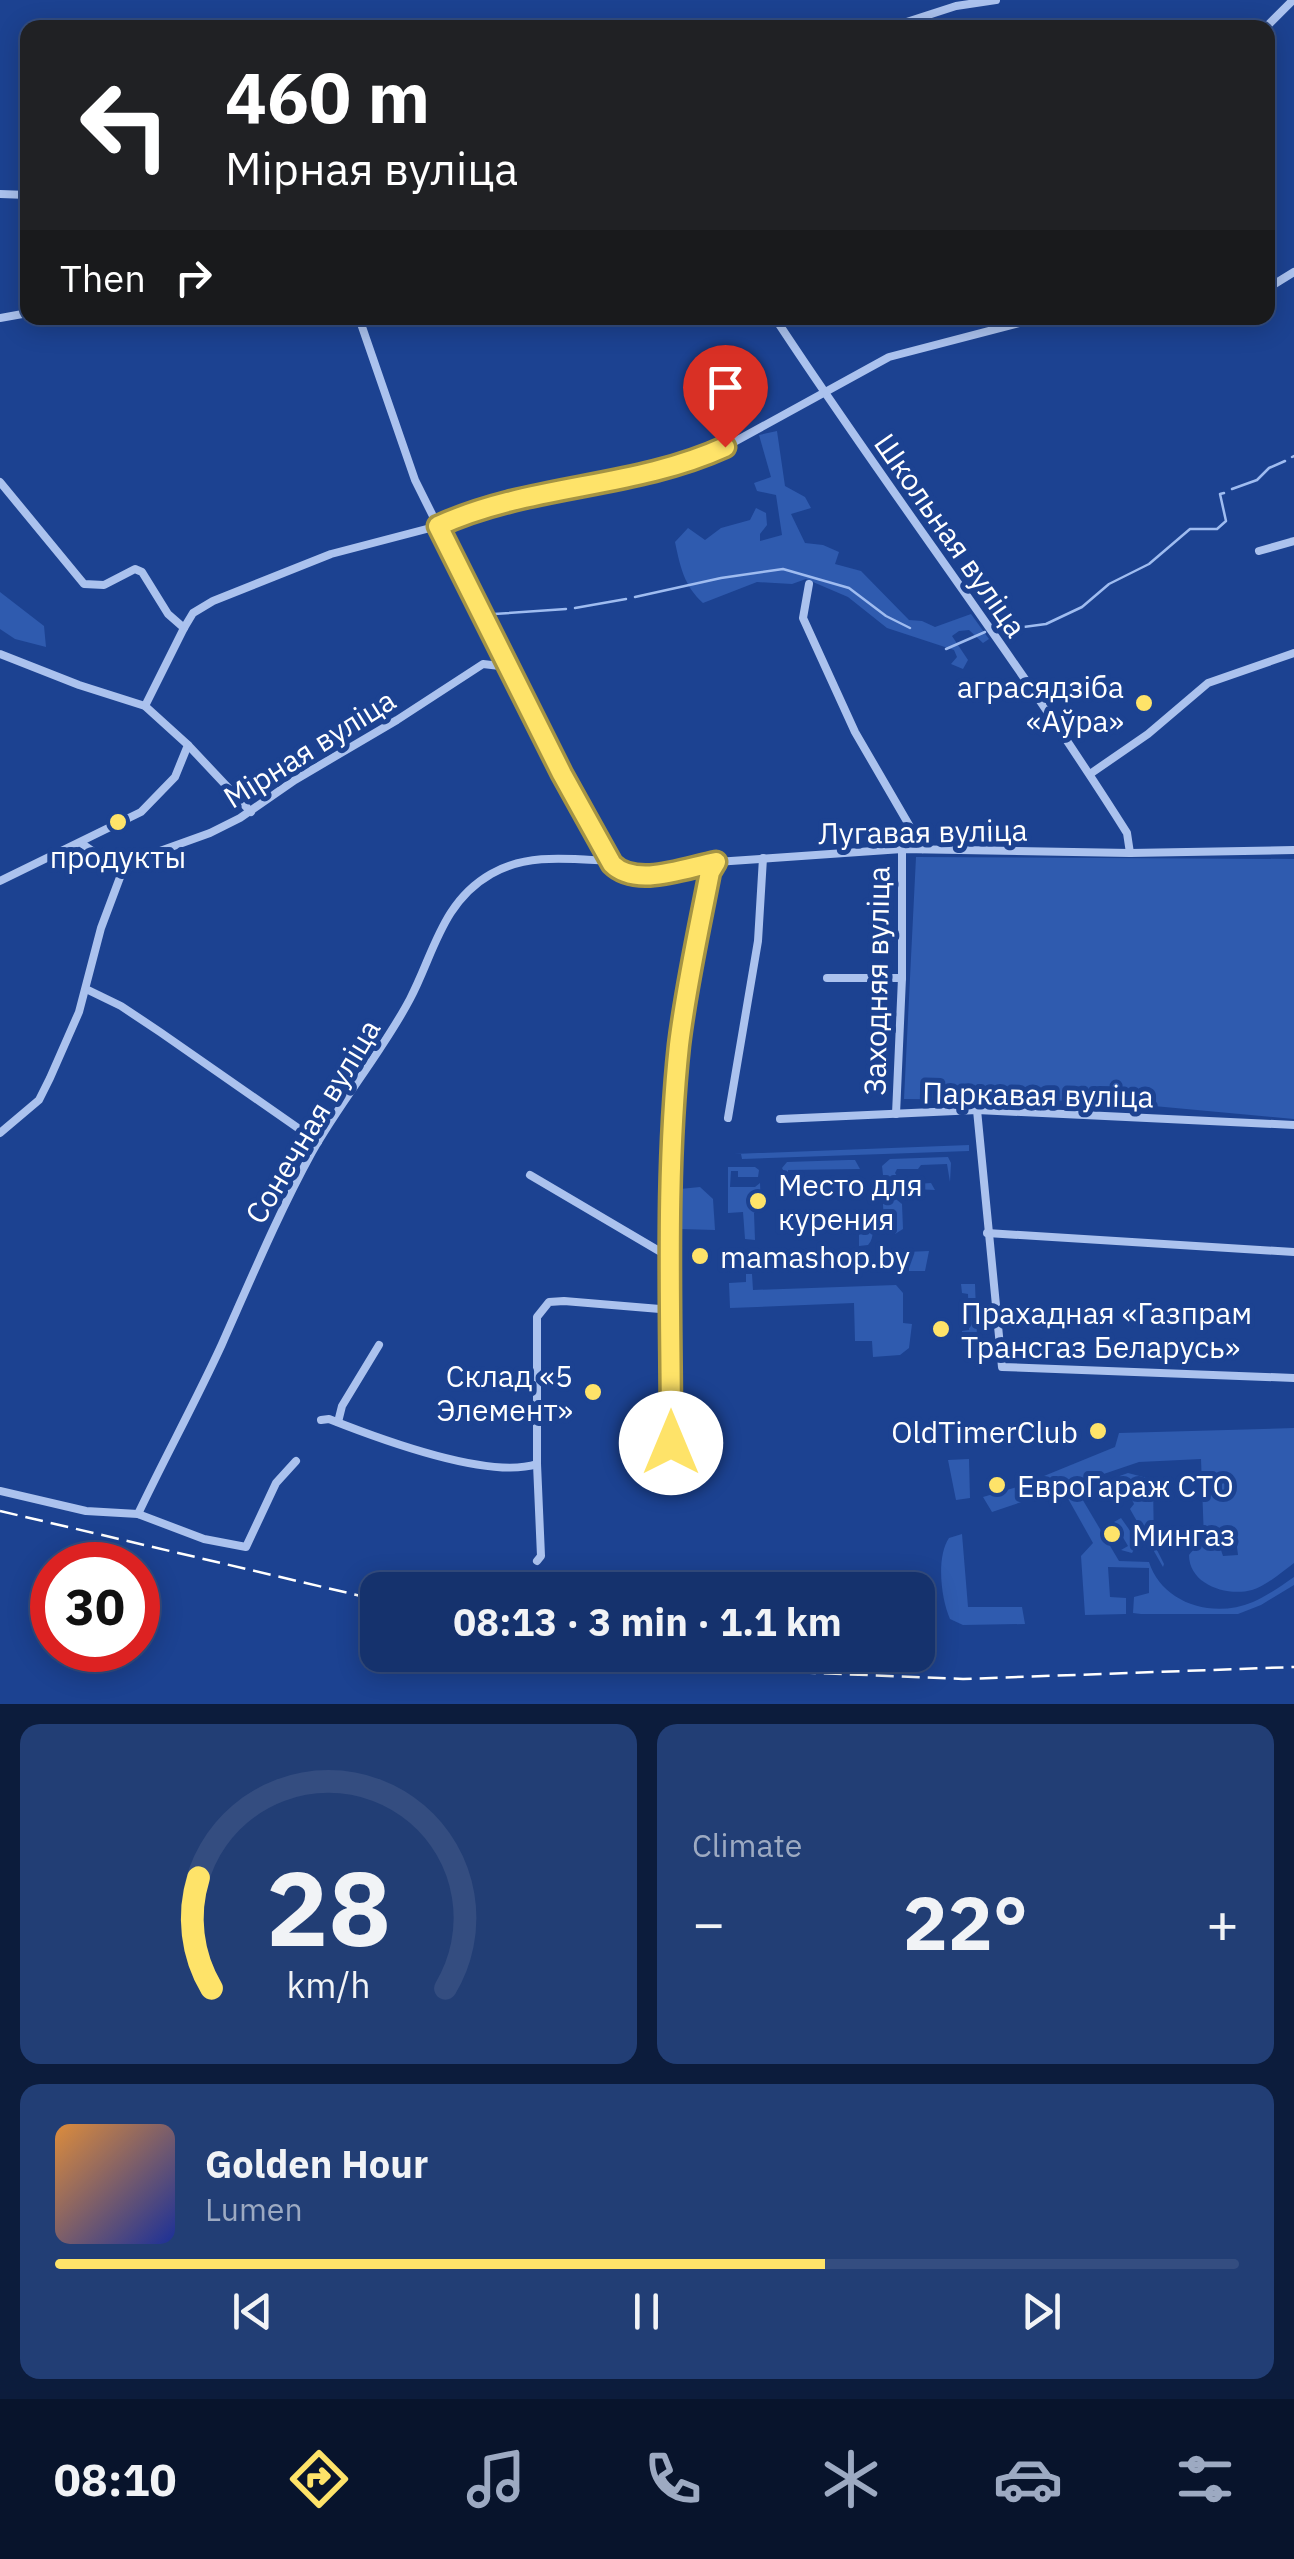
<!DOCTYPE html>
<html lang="en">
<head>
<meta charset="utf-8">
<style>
	:root { --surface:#15326d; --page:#223e75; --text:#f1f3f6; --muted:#9daac2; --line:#344d80; --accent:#fee369 }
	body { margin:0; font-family:"IBM Plex Sans",sans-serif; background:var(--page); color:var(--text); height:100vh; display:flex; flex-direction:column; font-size:38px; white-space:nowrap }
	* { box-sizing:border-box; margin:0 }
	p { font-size:32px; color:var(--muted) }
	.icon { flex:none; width:55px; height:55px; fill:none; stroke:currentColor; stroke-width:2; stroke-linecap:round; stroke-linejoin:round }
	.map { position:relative; height:1704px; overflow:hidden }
	.details { display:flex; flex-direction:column; gap:20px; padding:20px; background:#0c1c3c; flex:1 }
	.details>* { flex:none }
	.hud { position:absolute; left:20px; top:20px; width:1255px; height:305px; border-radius:20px; box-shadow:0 5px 25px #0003,0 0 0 2px var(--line); background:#202124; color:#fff; overflow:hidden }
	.speed { position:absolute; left:30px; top:1542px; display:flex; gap:20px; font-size:50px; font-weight:700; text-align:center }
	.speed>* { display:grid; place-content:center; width:130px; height:130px; border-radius:50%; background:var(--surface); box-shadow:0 5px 25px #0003,0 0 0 2px var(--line); line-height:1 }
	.speed .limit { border:15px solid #d22; background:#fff; color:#111 }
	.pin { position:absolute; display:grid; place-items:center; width:85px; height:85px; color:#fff; margin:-102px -42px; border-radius:50% 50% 50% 0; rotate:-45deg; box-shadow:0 0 10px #0007 }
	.pin .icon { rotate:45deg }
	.me { position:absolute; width:110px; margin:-55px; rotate:0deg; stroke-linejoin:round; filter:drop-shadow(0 0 8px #0008) }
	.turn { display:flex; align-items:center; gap:35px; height:210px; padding:0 40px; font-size:45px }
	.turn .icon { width:130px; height:130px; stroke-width:2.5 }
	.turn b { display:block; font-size:70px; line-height:85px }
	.then { display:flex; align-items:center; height:95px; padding:0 40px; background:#0003; gap:20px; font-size:38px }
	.big { font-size:75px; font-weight:700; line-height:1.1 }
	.details .card { flex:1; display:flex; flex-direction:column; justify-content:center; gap:15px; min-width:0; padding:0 35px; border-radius:20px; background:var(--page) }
	.details .dial { align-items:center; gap:0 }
	.dial svg { height:260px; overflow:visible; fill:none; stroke:var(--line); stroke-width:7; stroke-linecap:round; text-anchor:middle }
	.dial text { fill:var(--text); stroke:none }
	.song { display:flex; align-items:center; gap:30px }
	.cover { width:120px; height:120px; border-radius:15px; background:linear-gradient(135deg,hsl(30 70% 55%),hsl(230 70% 35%)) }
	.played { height:10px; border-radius:5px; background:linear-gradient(90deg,var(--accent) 65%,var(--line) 65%) }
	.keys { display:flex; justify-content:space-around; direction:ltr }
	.heat { display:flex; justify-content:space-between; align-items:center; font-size:55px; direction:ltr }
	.details .tiles { flex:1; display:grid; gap:20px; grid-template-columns:1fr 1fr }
	.card:last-child { grid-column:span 2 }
	.trip { position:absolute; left:360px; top:1572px; width:575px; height:100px; border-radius:20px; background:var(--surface); box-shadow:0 5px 25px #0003,0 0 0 2px var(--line); font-weight:700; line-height:100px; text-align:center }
	.dock { display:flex; height:160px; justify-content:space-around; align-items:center; background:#08142c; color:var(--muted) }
	.dock .icon { width:70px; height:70px }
	.dock .selected { color:var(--accent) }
	.dock b { font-size:45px; color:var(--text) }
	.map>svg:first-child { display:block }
	.green { fill:#2f5baf }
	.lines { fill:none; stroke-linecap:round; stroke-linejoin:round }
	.stream { stroke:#9fbcf0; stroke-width:2.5 }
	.street { stroke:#abc2ee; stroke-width:8 }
	.rail { stroke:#fff; stroke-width:2.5; stroke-dasharray:18 8; stroke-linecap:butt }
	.route-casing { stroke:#a59444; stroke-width:25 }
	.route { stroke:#fee369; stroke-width:18 }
	.poi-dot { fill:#fee369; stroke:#1c4291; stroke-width:4 }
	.labels { text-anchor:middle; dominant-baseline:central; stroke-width:10; stroke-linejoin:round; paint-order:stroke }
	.street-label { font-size:30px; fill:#fff; stroke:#1c4291 }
	.poi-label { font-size:30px; fill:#fff; stroke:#1c4291; text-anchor:start }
</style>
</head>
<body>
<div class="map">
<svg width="1294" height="1704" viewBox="0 0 1294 1704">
	<rect width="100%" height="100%" fill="#1c4291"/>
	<!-- green -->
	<g class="green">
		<path d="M777,431L785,486L805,497L811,508L791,514L805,543L823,545L839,552L835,564L861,571L909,620L922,621L935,627L971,614L989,639L983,643L969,630L959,631L952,636L968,660L963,669L951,664L957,657L954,650L887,628L848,597L806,579L792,584L757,582L703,603C684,586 680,566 675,542L688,528L705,540L721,528L750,520L756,508L766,513L767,525L760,534V541L782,535L776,495L757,491L754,483L771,477L759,435Z"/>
		<polygon points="0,592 44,626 46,647 15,639 0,629"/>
		<polygon points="916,857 1294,859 1294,1119 1100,1101 904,1099"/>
		<polygon points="969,1145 969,1151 742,1159 741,1154 734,1154"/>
		<polygon points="948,1157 951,1163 950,1182 947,1164 921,1165 918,1169 897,1169 895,1173 899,1179 908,1179 915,1184 931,1183 935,1190 890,1188 884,1184 882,1166 890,1159"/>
		<polygon points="848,1160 855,1160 860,1169 788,1170 788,1179 782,1168 787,1162"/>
		<polygon points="728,1167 755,1167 759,1170 758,1177 738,1177 738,1171 731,1171 730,1187 755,1187 760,1183 761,1205 754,1213 755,1240 745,1239 743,1212 728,1213"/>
		<polygon points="700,1187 713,1199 715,1230 680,1229 680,1189"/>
		<polygon points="892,1196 902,1204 903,1229 895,1234 884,1226 883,1204"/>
		<path d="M859,1213L868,1214C874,1221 875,1238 868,1245L859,1246Z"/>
		<polygon points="929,1251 925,1271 909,1271 906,1252"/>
		<polygon points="746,1274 752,1274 753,1290 896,1285 903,1293 903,1323 912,1324 909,1348 900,1355 873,1357 872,1341 855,1341 854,1303 730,1308 729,1283 746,1282"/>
		<polygon points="961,1284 975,1284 977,1337 962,1338 962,1331 969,1330 968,1294 962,1293"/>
		<path d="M1294,1428V1563C1282,1572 1266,1586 1252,1590C1226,1597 1189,1584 1189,1555C1197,1544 1208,1541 1220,1547L1223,1556L1238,1555L1236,1539H1204L1201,1459L1139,1462L992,1512L983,1497L1017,1487L1115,1447L1119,1433Z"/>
		<polygon points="969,1459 970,1498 956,1500 948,1460"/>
		<polygon points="1128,1473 1147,1478 1153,1484 1154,1544 1164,1564 1163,1567 1130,1509 1134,1504 1126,1487 1120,1489 1114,1478"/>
		<path d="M1107,1481L1112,1493L1110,1495L1093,1493L1081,1497L1119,1561L1149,1562C1161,1601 1210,1620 1253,1602C1267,1596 1281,1586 1294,1577V1585L1261,1605L1238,1614H1141L1133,1613L1134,1597L1149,1593V1568L1108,1567L1110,1597L1126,1598V1614L1085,1615L1081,1556L1093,1543L1066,1495Z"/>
		<polygon points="1121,1518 1138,1542 1132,1553 1121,1550 1128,1546 1114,1522"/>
		<path d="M962,1534L968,1607H1022L1025,1624L963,1625L950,1619C941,1599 936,1557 949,1538Z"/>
	</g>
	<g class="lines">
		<!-- stream -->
		<g class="stream">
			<polyline points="1292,457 1294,456"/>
			<polyline points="1232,489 1257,480 1269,468 1285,461"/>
			<polyline points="635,597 721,578 783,569 849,588 886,616 910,628"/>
			<polyline points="575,608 626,599"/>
			<polyline points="494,614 566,609"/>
			<polyline points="1000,630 1046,624 1082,607 1109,584 1149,564 1190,529 1217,529 1226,521 1220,494 1224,493"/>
			<polyline points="946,649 985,632"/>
		</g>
		<!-- street -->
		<g class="street">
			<polyline points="888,28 956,6 996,0"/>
			<polyline points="1265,28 1293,0"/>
			<polyline points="0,194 28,195"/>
			<polyline points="1268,288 1294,272"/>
			<polyline points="0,318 28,313"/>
			<polyline points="359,318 415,480 562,775 610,861 622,874 646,876 716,862 902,849 1130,853 1294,850"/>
			<path d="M775,318C889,492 1016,657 1127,833L1130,853"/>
			<polyline points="0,482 84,584 104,585 135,569 142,572 168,614 184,628"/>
			<polyline points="1259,551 1294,541"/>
			<polyline points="809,584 803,618 855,732 923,849"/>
			<polyline points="0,654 79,685 145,706 188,745 175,777 141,812 0,881"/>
			<polyline points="145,706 184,628 193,613 213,601 331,554 438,526 486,506 669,469 725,447 889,357 1039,318"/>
			<polyline points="188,745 251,812"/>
			<polyline points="1090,774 1148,734 1208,683 1294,653"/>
			<polyline points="81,843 122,872"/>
			<polyline points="827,978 902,978"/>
			<polyline points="86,989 121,1006 160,1032 318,1142"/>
			<polyline points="977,1110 1002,1367 1294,1378"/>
			<polyline points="896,1114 902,978 902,849"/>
			<polyline points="728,1118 758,941 763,858"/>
			<polyline points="780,1119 977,1110 1294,1125"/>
			<polyline points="0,1133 39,1100 50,1078 79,1012 101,928 122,872 146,856 210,833 240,818 295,780 397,720 483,664 500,666 510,673"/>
			<polyline points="530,1175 671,1258"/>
			<polyline points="987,1233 1294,1252"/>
			<path d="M321,1420L329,1419C377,1438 488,1480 537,1464"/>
			<polyline points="338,1422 342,1406 379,1345"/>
			<path d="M671,1443C672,1311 665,1177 679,1045C685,987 699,929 710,872L715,862"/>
			<polyline points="0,1491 86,1511 138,1514 204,1539 246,1547 276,1483 296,1461"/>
			<path d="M138,1514C165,1457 196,1401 222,1344C251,1279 278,1214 312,1152C342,1099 382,1052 410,999C434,953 442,902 491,874C527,853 570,859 610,861"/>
			<polyline points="537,1561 541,1556 537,1464 537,1317 549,1302 564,1301 672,1310"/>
		</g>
		<!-- rail -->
		<g class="rail">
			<polyline points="0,1511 378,1600"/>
			<polyline points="617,1655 693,1668 963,1679 1294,1667"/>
		</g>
	</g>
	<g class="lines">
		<defs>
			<path id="route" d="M671,1443C671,1311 665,1177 679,1045C686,987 699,929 710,872L716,862C685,868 636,888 612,864L562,774L438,526C529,484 633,489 725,447"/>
		</defs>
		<!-- route casing -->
		<use href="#route" class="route-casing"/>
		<!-- route -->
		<use href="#route" class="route"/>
	</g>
	<!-- markers -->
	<g class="poi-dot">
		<circle cx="1144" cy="703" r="10"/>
		<circle cx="118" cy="822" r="10"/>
		<circle cx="758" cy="1201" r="10"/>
		<circle cx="700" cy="1256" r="10"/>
		<circle cx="941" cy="1329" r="10"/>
		<circle cx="593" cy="1392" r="10"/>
		<circle cx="1098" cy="1431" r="10"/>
		<circle cx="997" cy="1485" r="10"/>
		<circle cx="1112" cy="1534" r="10"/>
	</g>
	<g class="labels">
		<!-- street labels -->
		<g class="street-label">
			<text transform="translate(951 535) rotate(55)">Школьная вуліца</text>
			<text transform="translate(309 748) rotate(-32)">Мірная вуліца</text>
			<text transform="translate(923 831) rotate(-1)">Лугавая вуліца</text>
			<text transform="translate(876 981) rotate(-89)">Заходняя вуліца</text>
			<text transform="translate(1038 1094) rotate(1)">Паркавая вуліца</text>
			<text transform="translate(312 1121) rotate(-59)">Сонечная вуліца</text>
		</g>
		<!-- poi labels -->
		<g class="poi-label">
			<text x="1124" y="686" text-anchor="end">аграсядзіба<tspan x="1124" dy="34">«Аўра»</tspan></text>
			<text x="118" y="856" text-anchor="middle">продукты</text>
			<text x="778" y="1184">Место для<tspan x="778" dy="34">курения</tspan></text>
			<text x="720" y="1256">mamashop.by</text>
			<text x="961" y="1312">Прахадная «Газпрам<tspan x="961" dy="34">Трансгаз Беларусь»</tspan></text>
			<text x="573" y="1375" text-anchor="end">Склад «5<tspan x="573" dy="34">Элемент»</tspan></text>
			<text x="1078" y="1431" text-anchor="end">OldTimerClub</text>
			<text x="1017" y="1485">ЕвроГараж СТО</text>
			<text x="1132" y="1534">Мингаз</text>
		</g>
	</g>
</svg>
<div class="speed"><div class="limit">30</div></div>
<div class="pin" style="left:725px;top:447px;background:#d93025"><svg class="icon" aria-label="arrive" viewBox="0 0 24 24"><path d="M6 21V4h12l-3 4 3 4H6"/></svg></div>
<svg class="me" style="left:671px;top:1443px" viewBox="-20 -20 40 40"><circle r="19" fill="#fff"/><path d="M0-13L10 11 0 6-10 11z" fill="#fee369"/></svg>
<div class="trip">08:13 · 3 min · 1.1 km</div>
<div class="hud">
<div class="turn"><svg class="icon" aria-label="left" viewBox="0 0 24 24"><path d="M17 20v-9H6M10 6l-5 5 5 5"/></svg><div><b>460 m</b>Мірная вуліца</div></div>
<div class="then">Then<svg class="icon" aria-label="right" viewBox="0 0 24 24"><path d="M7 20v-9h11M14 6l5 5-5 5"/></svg></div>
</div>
</div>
<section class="details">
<div class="tiles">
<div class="card dial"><svg viewBox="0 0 100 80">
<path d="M14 69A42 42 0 1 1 86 69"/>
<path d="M14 69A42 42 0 0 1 10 35" stroke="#fee369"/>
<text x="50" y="56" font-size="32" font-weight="700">28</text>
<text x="50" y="72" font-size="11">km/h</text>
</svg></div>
<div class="card"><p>Climate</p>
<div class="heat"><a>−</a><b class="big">22°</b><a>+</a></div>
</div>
<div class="card">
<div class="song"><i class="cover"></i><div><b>Golden Hour</b><p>Lumen</p></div></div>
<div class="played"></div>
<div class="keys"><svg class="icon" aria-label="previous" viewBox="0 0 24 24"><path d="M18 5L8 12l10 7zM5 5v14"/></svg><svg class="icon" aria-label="pause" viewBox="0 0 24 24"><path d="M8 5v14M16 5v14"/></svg><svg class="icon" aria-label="next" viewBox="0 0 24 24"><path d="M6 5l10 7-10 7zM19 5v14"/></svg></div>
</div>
</div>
</section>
<nav class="dock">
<b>08:10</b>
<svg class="icon selected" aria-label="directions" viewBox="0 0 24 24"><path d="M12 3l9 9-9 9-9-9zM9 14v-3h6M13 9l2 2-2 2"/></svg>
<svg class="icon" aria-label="music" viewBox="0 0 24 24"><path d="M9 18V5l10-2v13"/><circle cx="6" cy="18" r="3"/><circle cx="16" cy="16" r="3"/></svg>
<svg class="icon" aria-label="phone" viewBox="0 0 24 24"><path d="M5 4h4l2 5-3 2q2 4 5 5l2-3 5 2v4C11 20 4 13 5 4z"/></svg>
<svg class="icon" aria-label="climate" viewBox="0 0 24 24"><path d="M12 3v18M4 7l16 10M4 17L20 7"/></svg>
<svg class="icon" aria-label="car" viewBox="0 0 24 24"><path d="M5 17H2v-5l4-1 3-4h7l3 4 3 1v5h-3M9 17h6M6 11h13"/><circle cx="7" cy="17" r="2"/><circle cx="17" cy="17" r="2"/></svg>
<svg class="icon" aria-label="filters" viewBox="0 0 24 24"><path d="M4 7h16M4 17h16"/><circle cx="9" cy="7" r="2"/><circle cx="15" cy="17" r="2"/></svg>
</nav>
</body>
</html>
